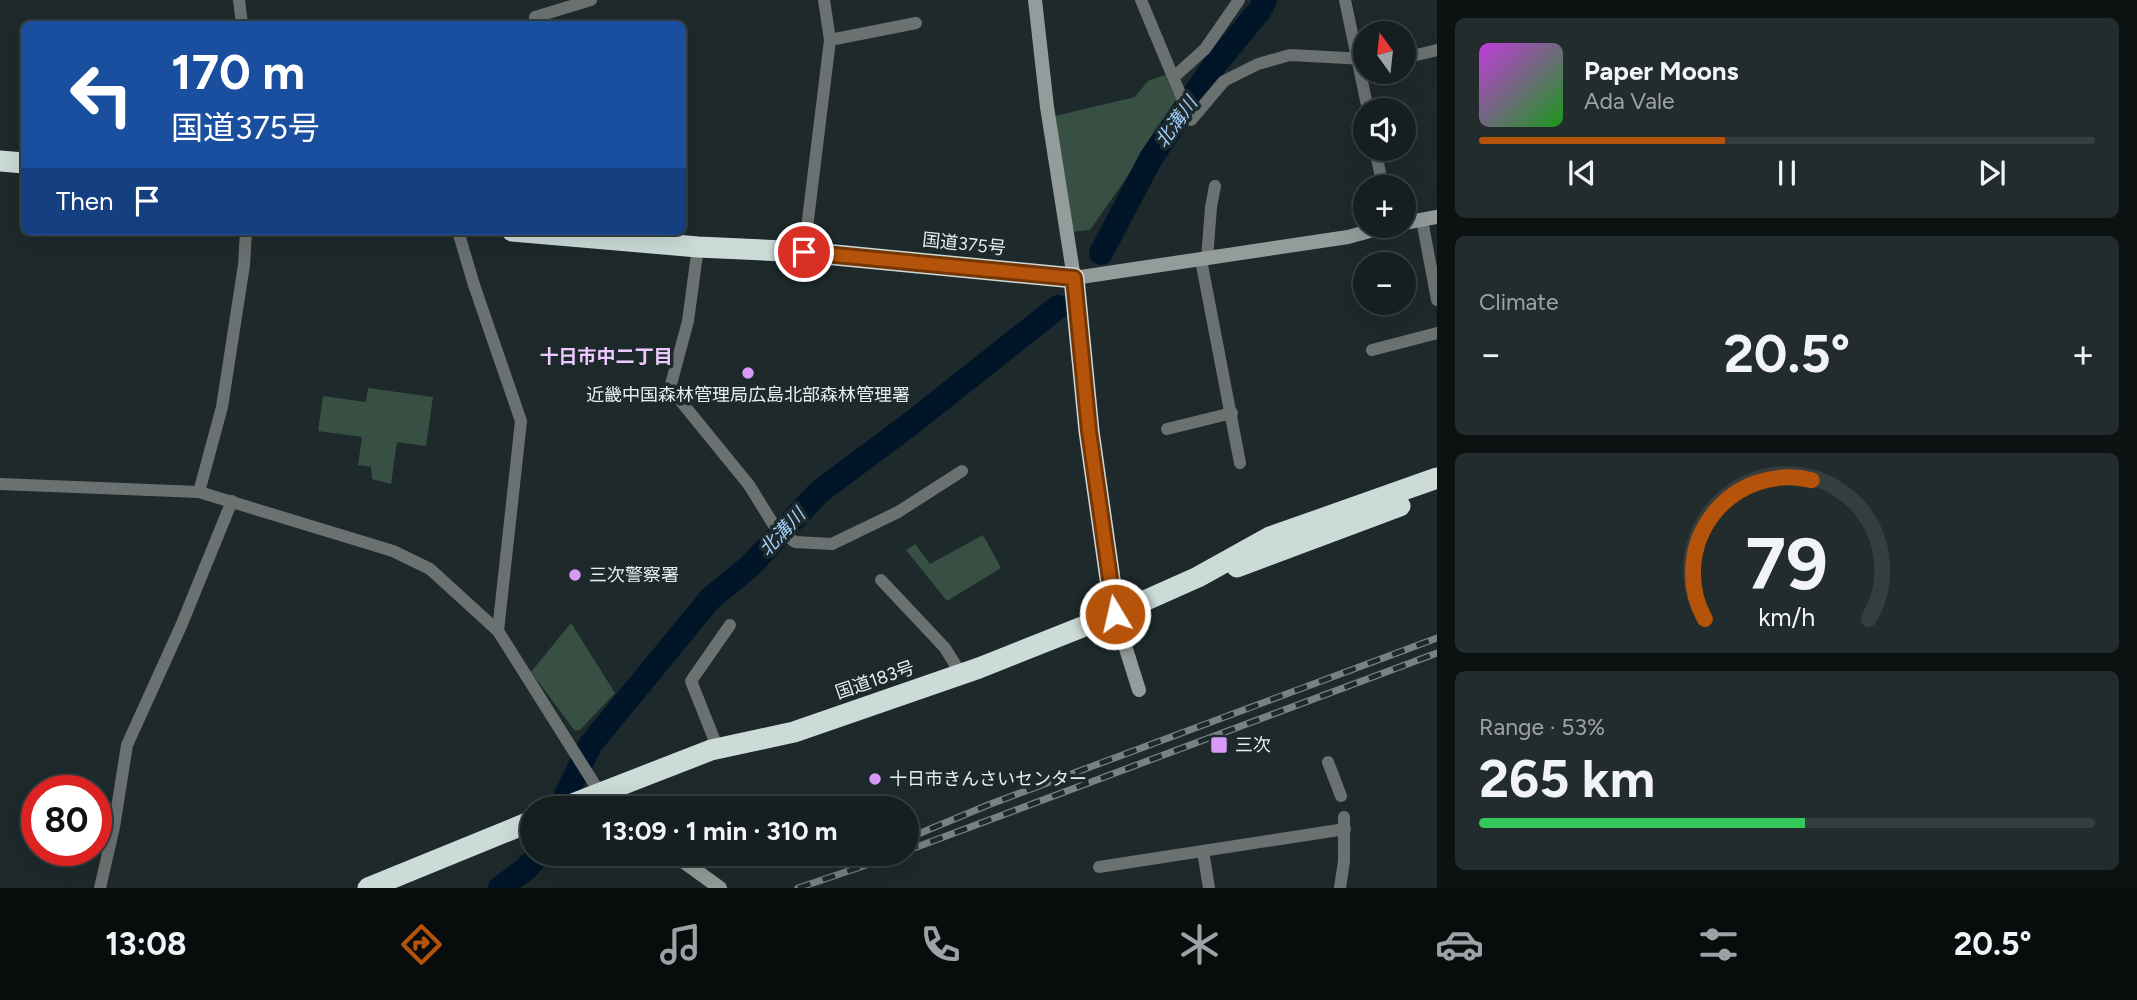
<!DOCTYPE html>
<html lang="en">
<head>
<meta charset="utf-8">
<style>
	:root { --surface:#161f20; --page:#232c2d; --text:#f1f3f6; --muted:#9ea2a5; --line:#353d3e; --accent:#b45309 }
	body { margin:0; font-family:Figtree,"Noto Sans JP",sans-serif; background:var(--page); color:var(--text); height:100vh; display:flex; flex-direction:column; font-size:26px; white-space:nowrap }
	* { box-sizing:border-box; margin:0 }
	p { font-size:23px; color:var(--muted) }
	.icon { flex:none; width:38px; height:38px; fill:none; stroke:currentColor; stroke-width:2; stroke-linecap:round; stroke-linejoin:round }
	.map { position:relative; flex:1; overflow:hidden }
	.sheet { display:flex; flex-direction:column; gap:18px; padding:18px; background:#0c1112; width:700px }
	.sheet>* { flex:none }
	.top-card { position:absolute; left:21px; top:21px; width:665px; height:214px; border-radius:10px; box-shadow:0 7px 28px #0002,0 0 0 2px var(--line); background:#1a4fa0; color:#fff; overflow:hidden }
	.needle { width:46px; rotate:345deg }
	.buttons { position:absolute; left:1353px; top:21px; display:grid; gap:14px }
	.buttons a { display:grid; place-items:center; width:63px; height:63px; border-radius:50%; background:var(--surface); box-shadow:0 7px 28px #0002,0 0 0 2px var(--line); font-size:35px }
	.speed { position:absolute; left:21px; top:775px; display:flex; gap:14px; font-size:35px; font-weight:700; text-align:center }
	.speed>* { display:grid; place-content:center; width:91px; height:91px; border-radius:50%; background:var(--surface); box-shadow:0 7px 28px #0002,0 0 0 2px var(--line); line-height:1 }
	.speed .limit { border:10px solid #d22; background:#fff; color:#111 }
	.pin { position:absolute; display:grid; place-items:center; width:60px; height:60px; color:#fff; margin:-30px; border:4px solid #fff; border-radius:50%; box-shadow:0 2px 7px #0007 }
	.me { position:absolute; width:77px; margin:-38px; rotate:351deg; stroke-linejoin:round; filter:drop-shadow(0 0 5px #0008) }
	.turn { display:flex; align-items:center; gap:24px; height:147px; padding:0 35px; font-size:32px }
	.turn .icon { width:91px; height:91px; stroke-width:2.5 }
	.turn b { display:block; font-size:49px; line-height:60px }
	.then { display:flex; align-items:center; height:66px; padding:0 35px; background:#0003; gap:14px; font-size:26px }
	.big { font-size:52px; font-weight:700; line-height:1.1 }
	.sheet .card { flex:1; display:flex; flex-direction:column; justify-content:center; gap:10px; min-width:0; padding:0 24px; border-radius:10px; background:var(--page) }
	.sheet .dial { align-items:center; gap:0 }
	.dial svg { height:182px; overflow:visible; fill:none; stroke:var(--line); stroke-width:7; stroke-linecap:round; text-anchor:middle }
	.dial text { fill:var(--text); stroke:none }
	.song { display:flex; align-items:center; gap:21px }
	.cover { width:84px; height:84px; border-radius:10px; background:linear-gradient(135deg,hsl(290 70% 55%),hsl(120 70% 35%)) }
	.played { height:7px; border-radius:4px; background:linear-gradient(90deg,var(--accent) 40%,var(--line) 40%) }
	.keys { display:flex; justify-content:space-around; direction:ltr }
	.heat { display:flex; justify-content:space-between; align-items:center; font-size:38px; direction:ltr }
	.charge { height:10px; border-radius:5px; background:linear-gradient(90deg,#34c759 53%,var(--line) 0) }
	.trip { position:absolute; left:520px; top:796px; width:399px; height:70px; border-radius:35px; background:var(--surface); box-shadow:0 7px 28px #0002,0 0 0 2px var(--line); font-weight:700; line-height:70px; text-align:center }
	.menu { display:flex; height:112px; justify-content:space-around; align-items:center; background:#090c0d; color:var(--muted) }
	.menu .icon { width:49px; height:49px }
	.menu .active { color:var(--accent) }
	.menu b { font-size:32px; color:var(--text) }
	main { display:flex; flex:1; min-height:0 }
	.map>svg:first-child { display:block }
	.green { fill:#385043 }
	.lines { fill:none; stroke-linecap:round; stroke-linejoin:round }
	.river { stroke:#011529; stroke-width:24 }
	.street { stroke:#6b7170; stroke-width:12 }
	.secondary { stroke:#939c9a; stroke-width:14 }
	.highway { stroke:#ccdbd8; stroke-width:21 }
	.rail-casing { stroke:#798283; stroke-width:7 }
	.rail { stroke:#1d292a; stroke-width:4.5; stroke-dasharray:13; stroke-linecap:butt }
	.route-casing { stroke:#753606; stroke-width:18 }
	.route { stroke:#b45309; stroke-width:12 }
	.poi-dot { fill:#d99af7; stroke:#1d292a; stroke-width:2.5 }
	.labels { text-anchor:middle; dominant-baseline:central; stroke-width:7; stroke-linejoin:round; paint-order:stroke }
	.street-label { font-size:18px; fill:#e7eeef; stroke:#1d292a }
	.poi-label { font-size:18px; fill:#e7eeef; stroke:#1d292a; text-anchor:start }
	.water-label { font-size:19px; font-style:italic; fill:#a1cefc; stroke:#1d292a }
	.neighbourhood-label { font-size:19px; font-weight:bold; fill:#ecc9fe; stroke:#1d292a }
</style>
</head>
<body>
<main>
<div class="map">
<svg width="1437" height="888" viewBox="0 0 1437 888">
	<rect width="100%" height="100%" fill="#1d292a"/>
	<!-- green -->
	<g class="green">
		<polygon points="1165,75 1178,104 1090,230 1070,232 1055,116 1135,97 1148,81"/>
		<polygon points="368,388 433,397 426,446 397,442 391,484 372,479 371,467 358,465 362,437 318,431 323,396 366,402"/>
		<polygon points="983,535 1001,568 947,601 906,550 915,544 930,564"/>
		<polygon points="571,623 615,693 581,729 575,731 531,672"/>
	</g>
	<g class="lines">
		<!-- river -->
		<g class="river">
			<polyline points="1101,253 1151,158 1213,67 1260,10 1265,0"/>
			<polyline points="560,808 590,745 710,599 750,566 819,492 909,425 1058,307"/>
			<polyline points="500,888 527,868 539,854"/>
		</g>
		<!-- street -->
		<g class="street">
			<polyline points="239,0 242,24"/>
			<polyline points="1141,0 1191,120 1224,81 1258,64 1290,55 1365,59"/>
			<polyline points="1345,0 1368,110"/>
			<polyline points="535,17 591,0"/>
			<polyline points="830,40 916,23"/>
			<polyline points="1404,58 1437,50"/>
			<polyline points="1174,77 1205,49 1239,0"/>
			<polyline points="1375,149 1383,187"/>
			<polyline points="1422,220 1437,300"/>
			<polyline points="458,231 474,285 521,421 498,631"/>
			<polyline points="698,247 688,321 670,388 749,485 775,527 795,542 832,544 898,512 962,471"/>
			<polyline points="804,252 830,40 824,0"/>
			<polyline points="1207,259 1211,207 1215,186"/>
			<polyline points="1201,260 1240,463"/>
			<polyline points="1372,350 1437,333"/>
			<polyline points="1167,429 1232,413"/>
			<polyline points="0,484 199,492 393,551 430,569 498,631 600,793"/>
			<polyline points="199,492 222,407 244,265 246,231"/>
			<polyline points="881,580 945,648 961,674"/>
			<polyline points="718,749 691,681 730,625"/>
			<polyline points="1328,762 1341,796"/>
			<polyline points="1203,851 1209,888"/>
			<polyline points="1099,867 1345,829"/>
			<polyline points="100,888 114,827 127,745 181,626 232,501"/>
			<polyline points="1340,888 1344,861 1344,817"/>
		</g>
		<!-- secondary -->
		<g class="secondary">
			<polyline points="1035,0 1047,107 1074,278 1348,237 1388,226"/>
			<polyline points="1404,223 1437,217"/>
			<polyline points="1115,614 1139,690"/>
			<polyline points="600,793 612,808"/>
			<polyline points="673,854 720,888"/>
		</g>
		<!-- highway -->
		<g class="highway">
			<polyline points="0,161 24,163"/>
			<polyline points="512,231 698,247 804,252 1074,278 1089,431 1115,614"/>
			<polyline points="1237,567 1400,506"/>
			<polyline points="562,808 711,750 794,732 979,668 1115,614 1198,577 1270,537 1437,478"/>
			<polyline points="368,888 532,821"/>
		</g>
		<defs>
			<g id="rail">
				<polyline points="906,839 988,805 1437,638"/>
				<polyline points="906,851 1437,653"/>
				<polyline points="798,888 899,854"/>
			</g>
		</defs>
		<!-- rail casing -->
		<use href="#rail" class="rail-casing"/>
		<!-- rail -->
		<use href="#rail" class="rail"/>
	</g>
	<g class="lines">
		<defs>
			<polyline id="route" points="804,252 1074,278 1089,431 1115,614"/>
		</defs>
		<!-- route casing -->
		<use href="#route" class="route-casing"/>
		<!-- route -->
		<use href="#route" class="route"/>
	</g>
	<!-- markers -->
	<g class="poi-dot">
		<circle cx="748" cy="373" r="7"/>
		<circle cx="575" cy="575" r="7"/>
		<rect x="1210" y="736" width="18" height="18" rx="3.5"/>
		<circle cx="875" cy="779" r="7"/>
	</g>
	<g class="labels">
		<!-- street labels -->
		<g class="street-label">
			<text transform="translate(964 244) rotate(6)">国道375号</text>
			<text transform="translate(875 680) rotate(-19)">国道183号</text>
		</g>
		<!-- poi labels -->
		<g class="poi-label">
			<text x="748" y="395" text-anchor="middle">近畿中国森林管理局広島北部森林管理署</text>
			<text x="589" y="575">三次警察署</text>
			<text x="1235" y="745">三次</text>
			<text x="889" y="779">十日市きんさいセンター</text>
		</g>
		<!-- water labels -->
		<g class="water-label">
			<text transform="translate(1176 122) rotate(-54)">北溝川</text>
			<text transform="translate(782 532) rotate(-47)">北溝川</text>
		</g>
		<!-- neighbourhood labels -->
		<g class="neighbourhood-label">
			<text x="606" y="356">十日市中二丁目</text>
		</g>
	</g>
</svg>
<div class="buttons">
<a><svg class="needle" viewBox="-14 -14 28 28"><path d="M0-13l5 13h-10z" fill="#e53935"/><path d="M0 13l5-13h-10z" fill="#9ea2a5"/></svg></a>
<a><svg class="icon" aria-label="sound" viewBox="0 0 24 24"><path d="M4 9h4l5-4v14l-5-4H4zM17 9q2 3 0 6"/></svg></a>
<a>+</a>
<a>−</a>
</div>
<div class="speed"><div class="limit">80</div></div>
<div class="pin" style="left:804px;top:252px;background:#d93025"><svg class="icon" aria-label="arrive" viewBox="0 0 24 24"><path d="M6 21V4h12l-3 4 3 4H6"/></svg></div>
<svg class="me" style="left:1115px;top:614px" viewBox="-20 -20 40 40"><circle r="17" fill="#b45309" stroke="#fff" stroke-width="3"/><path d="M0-11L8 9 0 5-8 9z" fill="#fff"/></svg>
<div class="trip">13:09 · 1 min · 310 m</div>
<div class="top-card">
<div class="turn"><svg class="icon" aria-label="left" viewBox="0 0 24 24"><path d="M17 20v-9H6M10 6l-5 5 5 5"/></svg><div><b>170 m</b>国道375号</div></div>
<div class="then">Then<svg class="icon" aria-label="arrive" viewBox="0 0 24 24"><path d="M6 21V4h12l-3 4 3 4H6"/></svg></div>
</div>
</div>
<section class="sheet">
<div class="card">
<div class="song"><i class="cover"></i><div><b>Paper Moons</b><p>Ada Vale</p></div></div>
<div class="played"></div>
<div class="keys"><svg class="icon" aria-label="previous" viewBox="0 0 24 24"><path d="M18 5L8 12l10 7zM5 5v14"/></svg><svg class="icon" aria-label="pause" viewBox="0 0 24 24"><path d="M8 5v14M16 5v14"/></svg><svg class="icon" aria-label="next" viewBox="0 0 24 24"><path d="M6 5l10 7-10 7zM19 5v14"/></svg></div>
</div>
<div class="card"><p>Climate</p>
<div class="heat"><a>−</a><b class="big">20.5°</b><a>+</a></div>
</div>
<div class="card dial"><svg viewBox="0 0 100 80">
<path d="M14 69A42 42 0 1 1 86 69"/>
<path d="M14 69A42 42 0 0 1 61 8" stroke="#b45309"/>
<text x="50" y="56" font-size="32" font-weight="700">79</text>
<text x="50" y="72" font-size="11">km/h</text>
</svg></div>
<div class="card"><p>Range · 53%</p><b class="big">265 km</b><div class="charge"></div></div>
</section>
</main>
<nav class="menu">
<b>13:08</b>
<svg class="icon active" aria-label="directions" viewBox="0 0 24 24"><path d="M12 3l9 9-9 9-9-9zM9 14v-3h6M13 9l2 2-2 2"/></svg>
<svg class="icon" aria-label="music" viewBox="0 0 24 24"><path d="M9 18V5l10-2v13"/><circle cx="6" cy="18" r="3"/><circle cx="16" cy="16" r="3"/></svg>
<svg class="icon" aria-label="phone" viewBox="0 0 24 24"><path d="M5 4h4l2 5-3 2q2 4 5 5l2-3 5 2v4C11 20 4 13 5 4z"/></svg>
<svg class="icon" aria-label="climate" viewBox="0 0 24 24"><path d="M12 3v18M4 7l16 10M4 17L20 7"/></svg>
<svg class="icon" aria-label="car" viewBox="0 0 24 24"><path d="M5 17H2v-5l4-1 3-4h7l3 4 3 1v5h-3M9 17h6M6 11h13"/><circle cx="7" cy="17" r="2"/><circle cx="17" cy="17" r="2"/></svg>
<svg class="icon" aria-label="filters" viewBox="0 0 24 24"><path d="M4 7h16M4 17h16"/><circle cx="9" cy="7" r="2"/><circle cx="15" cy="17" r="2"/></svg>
<b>20.5°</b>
</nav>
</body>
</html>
